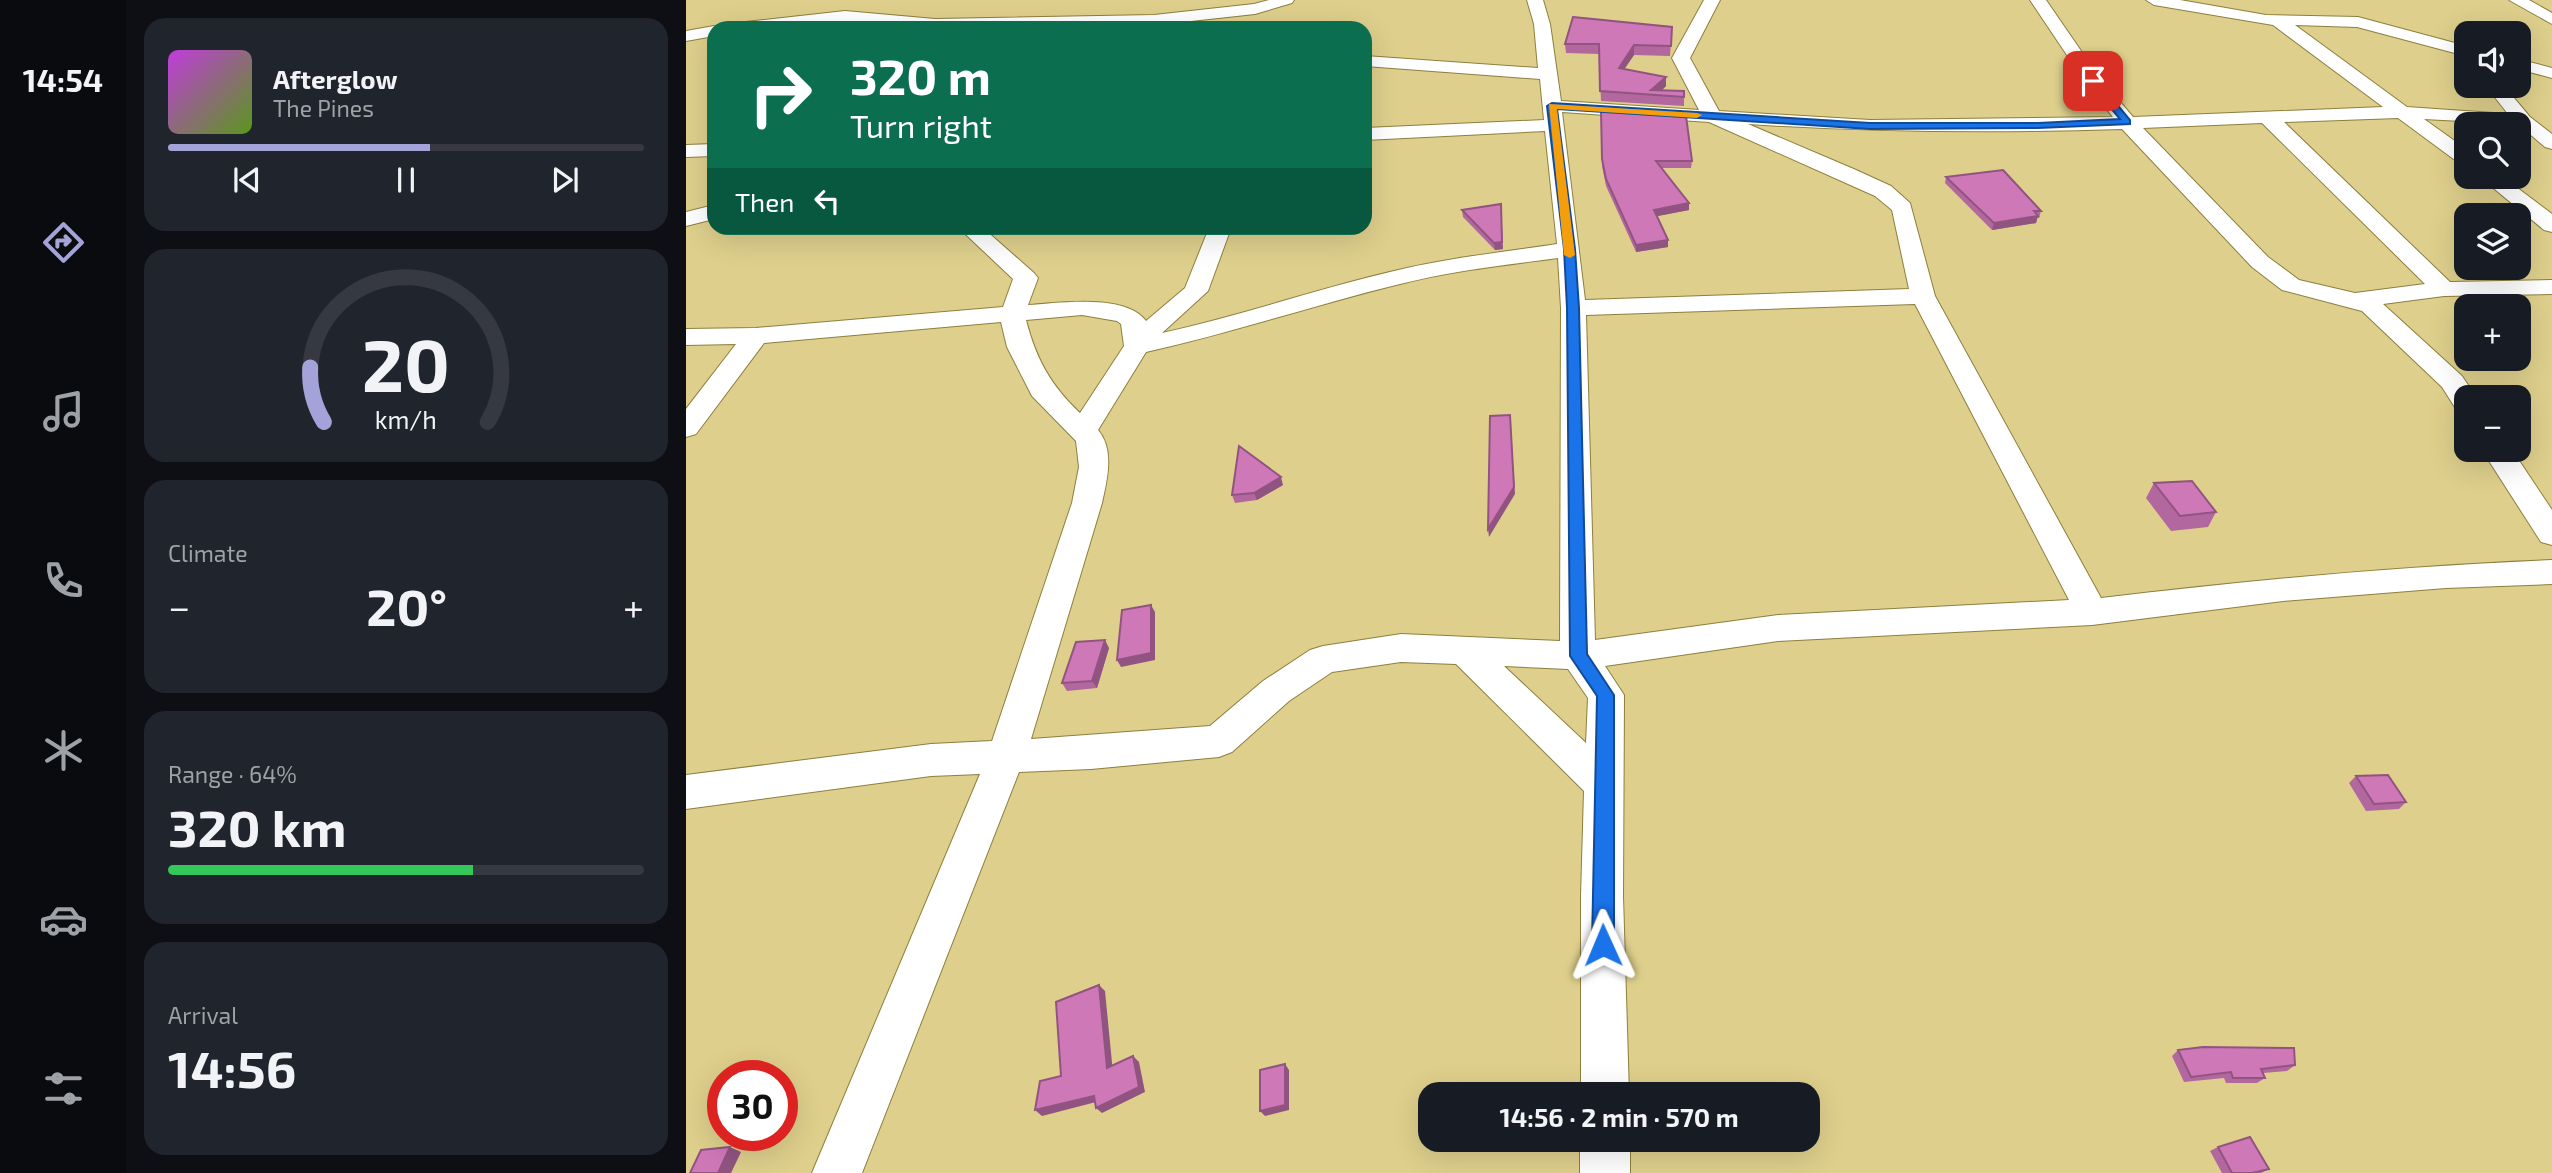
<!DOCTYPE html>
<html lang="en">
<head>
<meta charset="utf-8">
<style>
	:root { --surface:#171b24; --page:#20242c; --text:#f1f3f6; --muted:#9ea1a6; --line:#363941; --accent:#a3a3da }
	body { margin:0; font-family:"Exo 2",sans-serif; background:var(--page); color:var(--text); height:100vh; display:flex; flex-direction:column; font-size:26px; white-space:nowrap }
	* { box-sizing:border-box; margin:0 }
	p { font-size:23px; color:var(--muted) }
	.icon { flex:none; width:38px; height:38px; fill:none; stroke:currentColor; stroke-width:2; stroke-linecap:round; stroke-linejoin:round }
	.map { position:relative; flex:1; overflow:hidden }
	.sheet { display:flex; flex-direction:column; gap:18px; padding:18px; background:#0d0f14; width:560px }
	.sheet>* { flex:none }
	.guide { position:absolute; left:21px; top:21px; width:665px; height:214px; border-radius:21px; box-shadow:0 7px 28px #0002; background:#0b6e4f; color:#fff; overflow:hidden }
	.controls { position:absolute; left:1768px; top:21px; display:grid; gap:14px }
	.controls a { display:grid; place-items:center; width:77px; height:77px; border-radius:14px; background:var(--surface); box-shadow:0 7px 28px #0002; font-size:35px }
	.speed { position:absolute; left:21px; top:1060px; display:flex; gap:14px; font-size:35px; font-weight:700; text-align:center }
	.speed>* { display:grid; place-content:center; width:91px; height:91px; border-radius:50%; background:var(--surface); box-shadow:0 7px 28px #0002; line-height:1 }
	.speed .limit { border:10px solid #d22; background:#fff; color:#111 }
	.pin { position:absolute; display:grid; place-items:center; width:60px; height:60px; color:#fff; margin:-30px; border-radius:14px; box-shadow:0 4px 10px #0006 }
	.me { position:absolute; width:77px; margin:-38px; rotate:359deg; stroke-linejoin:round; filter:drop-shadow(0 0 5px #0008) }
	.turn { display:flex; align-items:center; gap:24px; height:147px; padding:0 28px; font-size:32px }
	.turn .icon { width:91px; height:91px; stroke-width:2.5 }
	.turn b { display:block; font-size:49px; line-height:60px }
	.then { display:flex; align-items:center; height:66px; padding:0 28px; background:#0003; gap:14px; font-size:26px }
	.big { font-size:52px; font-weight:700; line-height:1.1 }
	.sheet .tile { flex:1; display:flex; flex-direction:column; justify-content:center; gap:10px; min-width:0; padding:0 24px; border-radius:21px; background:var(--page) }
	.sheet .dial { align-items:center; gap:0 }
	.dial svg { height:182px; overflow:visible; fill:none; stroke:var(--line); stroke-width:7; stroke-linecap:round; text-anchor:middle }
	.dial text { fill:var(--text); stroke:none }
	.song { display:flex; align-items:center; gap:21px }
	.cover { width:84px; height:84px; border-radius:10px; background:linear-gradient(135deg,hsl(290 70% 55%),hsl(90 70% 35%)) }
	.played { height:7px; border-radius:4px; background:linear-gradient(90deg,var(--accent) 55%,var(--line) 55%) }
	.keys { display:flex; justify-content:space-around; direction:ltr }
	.heat { display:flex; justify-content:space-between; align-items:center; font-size:38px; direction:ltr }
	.charge { height:10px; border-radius:5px; background:linear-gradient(90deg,#34c759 64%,var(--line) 0) }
	.trip { position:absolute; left:732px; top:1082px; width:402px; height:70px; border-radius:21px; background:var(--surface); box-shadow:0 7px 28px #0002; font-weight:700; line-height:70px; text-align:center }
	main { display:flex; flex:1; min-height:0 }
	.dock { display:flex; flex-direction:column; width:126px; justify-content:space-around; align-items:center; background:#090b0e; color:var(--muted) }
	.dock .icon { width:49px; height:49px }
	.dock .selected { color:var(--accent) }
	.dock b { font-size:32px; color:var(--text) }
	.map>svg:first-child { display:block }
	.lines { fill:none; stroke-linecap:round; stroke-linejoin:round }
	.minor-casing { stroke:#8d7f3d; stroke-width:2 }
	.minor { fill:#fff; fill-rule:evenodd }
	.wall { fill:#b2679e }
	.shaded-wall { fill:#915481 }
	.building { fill:#cf78b8; stroke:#915481; stroke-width:2 }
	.route { fill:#1a73e8; stroke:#114b97; stroke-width:2 }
	.slow { fill:#f59e0b }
</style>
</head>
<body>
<main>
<nav class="dock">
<b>14:54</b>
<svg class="icon selected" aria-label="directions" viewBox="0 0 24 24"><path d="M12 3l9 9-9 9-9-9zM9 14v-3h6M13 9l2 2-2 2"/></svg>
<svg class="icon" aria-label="music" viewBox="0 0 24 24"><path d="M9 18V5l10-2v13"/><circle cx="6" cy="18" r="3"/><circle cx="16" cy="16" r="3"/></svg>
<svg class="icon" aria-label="phone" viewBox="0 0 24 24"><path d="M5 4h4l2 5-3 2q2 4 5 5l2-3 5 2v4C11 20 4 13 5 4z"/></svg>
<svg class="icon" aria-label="climate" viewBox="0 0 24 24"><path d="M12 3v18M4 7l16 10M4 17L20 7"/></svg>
<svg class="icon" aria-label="car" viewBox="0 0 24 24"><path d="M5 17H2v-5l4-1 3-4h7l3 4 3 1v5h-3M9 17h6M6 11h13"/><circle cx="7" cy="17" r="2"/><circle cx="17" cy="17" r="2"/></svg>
<svg class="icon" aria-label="filters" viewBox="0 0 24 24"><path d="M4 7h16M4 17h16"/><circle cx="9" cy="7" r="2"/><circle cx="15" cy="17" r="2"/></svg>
</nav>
<section class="sheet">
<div class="tile">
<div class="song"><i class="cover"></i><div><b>Afterglow</b><p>The Pines</p></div></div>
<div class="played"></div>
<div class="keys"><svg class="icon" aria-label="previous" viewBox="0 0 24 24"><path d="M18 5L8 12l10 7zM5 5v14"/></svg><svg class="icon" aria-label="pause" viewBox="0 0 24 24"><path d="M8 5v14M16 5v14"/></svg><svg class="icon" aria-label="next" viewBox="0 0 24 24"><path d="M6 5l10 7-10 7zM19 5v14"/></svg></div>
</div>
<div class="tile dial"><svg viewBox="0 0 100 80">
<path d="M14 69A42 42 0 1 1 86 69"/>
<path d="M14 69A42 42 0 0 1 8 45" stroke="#a3a3da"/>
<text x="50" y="56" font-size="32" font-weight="700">20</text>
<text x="50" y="72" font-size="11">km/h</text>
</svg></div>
<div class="tile"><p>Climate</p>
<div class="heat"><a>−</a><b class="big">20°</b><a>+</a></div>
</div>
<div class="tile"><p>Range · 64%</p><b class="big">320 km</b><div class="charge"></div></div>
<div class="tile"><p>Arrival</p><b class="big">14:56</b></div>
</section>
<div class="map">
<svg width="1866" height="1173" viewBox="0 0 1866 1173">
	<rect width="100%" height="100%" fill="#decf8c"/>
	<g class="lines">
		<defs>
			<g id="minor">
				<polygon points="583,0 608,0 606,3 569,14 468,25 242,28 159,21 94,28 42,28 50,23 159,11 249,19 468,15 568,4"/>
				<path d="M841,0H857L864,24L875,101L1013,110L986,58L1018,0H1034L1004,58L1033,111L1184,120L1427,117L1401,85L1344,0H1360L1413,77L1447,117L1697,107L1587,25L1468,5L1460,0H1494L1580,15L1672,17L1780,46V56L1671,27L1609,25L1721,107L1822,114L1800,86H1818L1844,117L1866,134V149L1859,147L1832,124L1738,119L1780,149V165L1773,163L1712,118L1598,122L1764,282L1866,280V294L1758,296L1697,304L1776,376L1790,397H1780V411L1770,409L1756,387L1676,311L1596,290L1566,267L1436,129C1311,133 1187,132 1062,124L1170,170L1205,186L1224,203L1249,296L1415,598C1566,580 1715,566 1866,560V584L1760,588L1597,601L1406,625L1092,641L919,666L938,695L937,896L943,1094H895V896L898,791L770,664L715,662L646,672L603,701L546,752L533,757L405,769L333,772L176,1173H126L294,774L245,776L0,809V775L245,744L306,741L386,503L393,467L390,441L346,396L321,347L315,322L78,343L10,434L0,437V409L50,344L0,345V329L70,328L317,307L327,279L273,228H297L348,273L352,278L342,305C372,303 440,293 460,321L499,288L523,228H545L522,291L476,333C555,316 630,289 708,271C761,258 817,252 871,244L859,131L679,140V128L858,120L854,79L679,66V56L852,68L848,24ZM876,112L1023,122L1189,196L1206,210L1223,289L899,300ZM1576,123L1739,284L1669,293L1613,280L1582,257L1457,128ZM872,258L875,308L874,641L715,634L637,646L624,650L577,681L524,726L345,739L416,503C421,480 429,450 412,430L460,352C546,333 628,305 714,284C765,271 819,265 872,258ZM1229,304L1383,600L1092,615L909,640L900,315ZM396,315L431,321L435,324L438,346L394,413C365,386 350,359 340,320ZM818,666L882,669L902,698L900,743Z"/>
				<polygon points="1823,0 1843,0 1866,13 1866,24"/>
				<polygon points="28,26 34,28 28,28 28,36 0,41 0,31"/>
				<polygon points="1832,59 1866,68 1866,78 1832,69"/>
				<polygon points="28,144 28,156 0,157 0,145"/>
				<polygon points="1794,177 1817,177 1866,214 1866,232 1858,230"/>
				<polygon points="28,205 28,219 0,226 0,212"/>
				<polygon points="1796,450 1826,450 1866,510 1866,545 1855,542"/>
				<rect x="894" y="1139" width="50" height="34"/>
			</g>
		</defs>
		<!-- minor casing -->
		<use href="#minor" class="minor-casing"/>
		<!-- minor -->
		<use href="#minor" class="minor"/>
	</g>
	<!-- wall -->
	<g class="wall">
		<polygon points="986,27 984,56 948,55 938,69 980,77 980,86 976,90 998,97 998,106 915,101 913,54 880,53 879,44"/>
		<polygon points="915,111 1006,161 1005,168 975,168 1003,203 1003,210 971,216 982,240 982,247 950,252 920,186 916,166"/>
		<polygon points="1260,177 1355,211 1353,218 1351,218 1350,223 1306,230 1259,183"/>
		<polygon points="776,210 817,249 809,250 777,217"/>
		<polygon points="1468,483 1530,512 1522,527 1485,531 1460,498"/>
		<polygon points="597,485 571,500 549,503 546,495"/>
		<polygon points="423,648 411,688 381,691 376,683"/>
		<polygon points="1670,776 1720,802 1713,809 1680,811 1663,783"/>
		<polygon points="1492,1050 1609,1065 1601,1071 1577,1073 1579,1078 1571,1083 1540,1083 1538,1078 1498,1082 1486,1056"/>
		<polygon points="1532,1147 1583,1169 1575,1173 1536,1173 1524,1151"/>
	</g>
	<!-- shaded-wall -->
	<g class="shaded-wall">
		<polygon points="948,45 948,55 933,77 933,68"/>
		<polygon points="980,77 980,86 971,95 965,90"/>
		<polygon points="1003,203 1003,210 967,217 968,210"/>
		<polygon points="815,204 817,249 809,250 808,243"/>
		<polygon points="1352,216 1350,223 1306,230 1308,223"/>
		<polygon points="982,240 982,247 950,252 950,245"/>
		<polygon points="824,415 829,494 803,537 802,529"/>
		<polygon points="595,477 597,485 571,500 568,493"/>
		<polygon points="465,605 469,612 469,660 435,667 431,660"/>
		<polygon points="419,640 423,648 411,688 406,681"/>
		<polygon points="413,985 419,991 427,1073 421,1068"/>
		<polygon points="447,1056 453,1062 459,1092 416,1113 410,1108"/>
		<polygon points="599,1064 603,1070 603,1110 579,1116 574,1111"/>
		<polygon points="408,1096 414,1101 356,1116 349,1110"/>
		<polygon points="44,1147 55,1152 45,1173 32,1173"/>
	</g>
	<!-- building -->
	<g class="building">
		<polygon points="887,17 986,27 985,46 948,45 933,68 980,77 965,90 998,91 998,97 914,91 913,44 879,44"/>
		<polygon points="399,25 398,28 357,28"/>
		<polygon points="915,111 1000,116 1006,161 970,161 1003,203 968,210 982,240 950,245 920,179 916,159"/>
		<polygon points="1317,170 1355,211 1348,211 1352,216 1308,223 1260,177"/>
		<polygon points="815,204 816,242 808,243 776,210"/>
		<polygon points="824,415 828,487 802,529 804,416"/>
		<polygon points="553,446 595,477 568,493 546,495"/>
		<polygon points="1506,481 1530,512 1494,516 1468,483"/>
		<polygon points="465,605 465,653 431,660 436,610"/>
		<polygon points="419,640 406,681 376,683 390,642"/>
		<polygon points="1702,775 1720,802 1688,804 1670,776"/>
		<polygon points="413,985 421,1068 447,1056 453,1087 410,1108 408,1096 349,1110 354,1081 375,1076 370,1002"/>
		<polygon points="1517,1047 1608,1048 1609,1065 1575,1069 1579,1078 1547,1078 1545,1072 1505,1077 1492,1050"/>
		<polygon points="599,1064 599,1105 574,1111 574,1070"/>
		<polygon points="1564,1137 1583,1169 1566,1173 1546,1173 1532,1147"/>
		<polygon points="44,1147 32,1173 4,1173 15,1150"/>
	</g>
	<!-- route -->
	<polygon class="route" points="1404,79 1410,79 1444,120 1444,124 1352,128 1184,129 871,109 889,249 893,308 901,654 928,695 928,945 924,953 917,956 910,953 906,945 911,696 884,656 881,308 878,249 861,106 866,103 1184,123 1352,123 1434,119 1404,83"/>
	<!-- slow -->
	<polygon class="slow" points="863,104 1011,113 1016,115 1011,118 871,109 889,255 884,258 878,255"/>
</svg>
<div class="controls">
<a><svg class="icon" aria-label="sound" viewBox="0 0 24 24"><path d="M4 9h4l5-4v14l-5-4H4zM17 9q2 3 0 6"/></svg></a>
<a><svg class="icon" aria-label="search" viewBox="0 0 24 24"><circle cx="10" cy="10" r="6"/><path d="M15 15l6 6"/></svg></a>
<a><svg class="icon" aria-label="layers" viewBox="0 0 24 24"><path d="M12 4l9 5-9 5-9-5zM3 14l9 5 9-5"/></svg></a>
<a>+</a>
<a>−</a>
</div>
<div class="speed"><div class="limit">30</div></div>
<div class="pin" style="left:1407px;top:81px;background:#d93025"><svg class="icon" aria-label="arrive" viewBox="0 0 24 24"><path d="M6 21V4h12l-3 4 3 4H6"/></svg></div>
<svg class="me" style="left:917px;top:945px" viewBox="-20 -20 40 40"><path d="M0-17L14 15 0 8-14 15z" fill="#1a73e8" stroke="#fff" stroke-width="4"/></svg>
<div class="trip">14:56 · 2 min · 570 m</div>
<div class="guide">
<div class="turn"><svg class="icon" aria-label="right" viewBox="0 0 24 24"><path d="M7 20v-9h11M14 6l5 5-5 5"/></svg><div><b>320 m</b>Turn right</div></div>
<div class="then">Then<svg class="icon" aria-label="left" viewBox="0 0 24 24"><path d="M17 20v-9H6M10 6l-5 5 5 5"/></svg></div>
</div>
</div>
</main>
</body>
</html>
